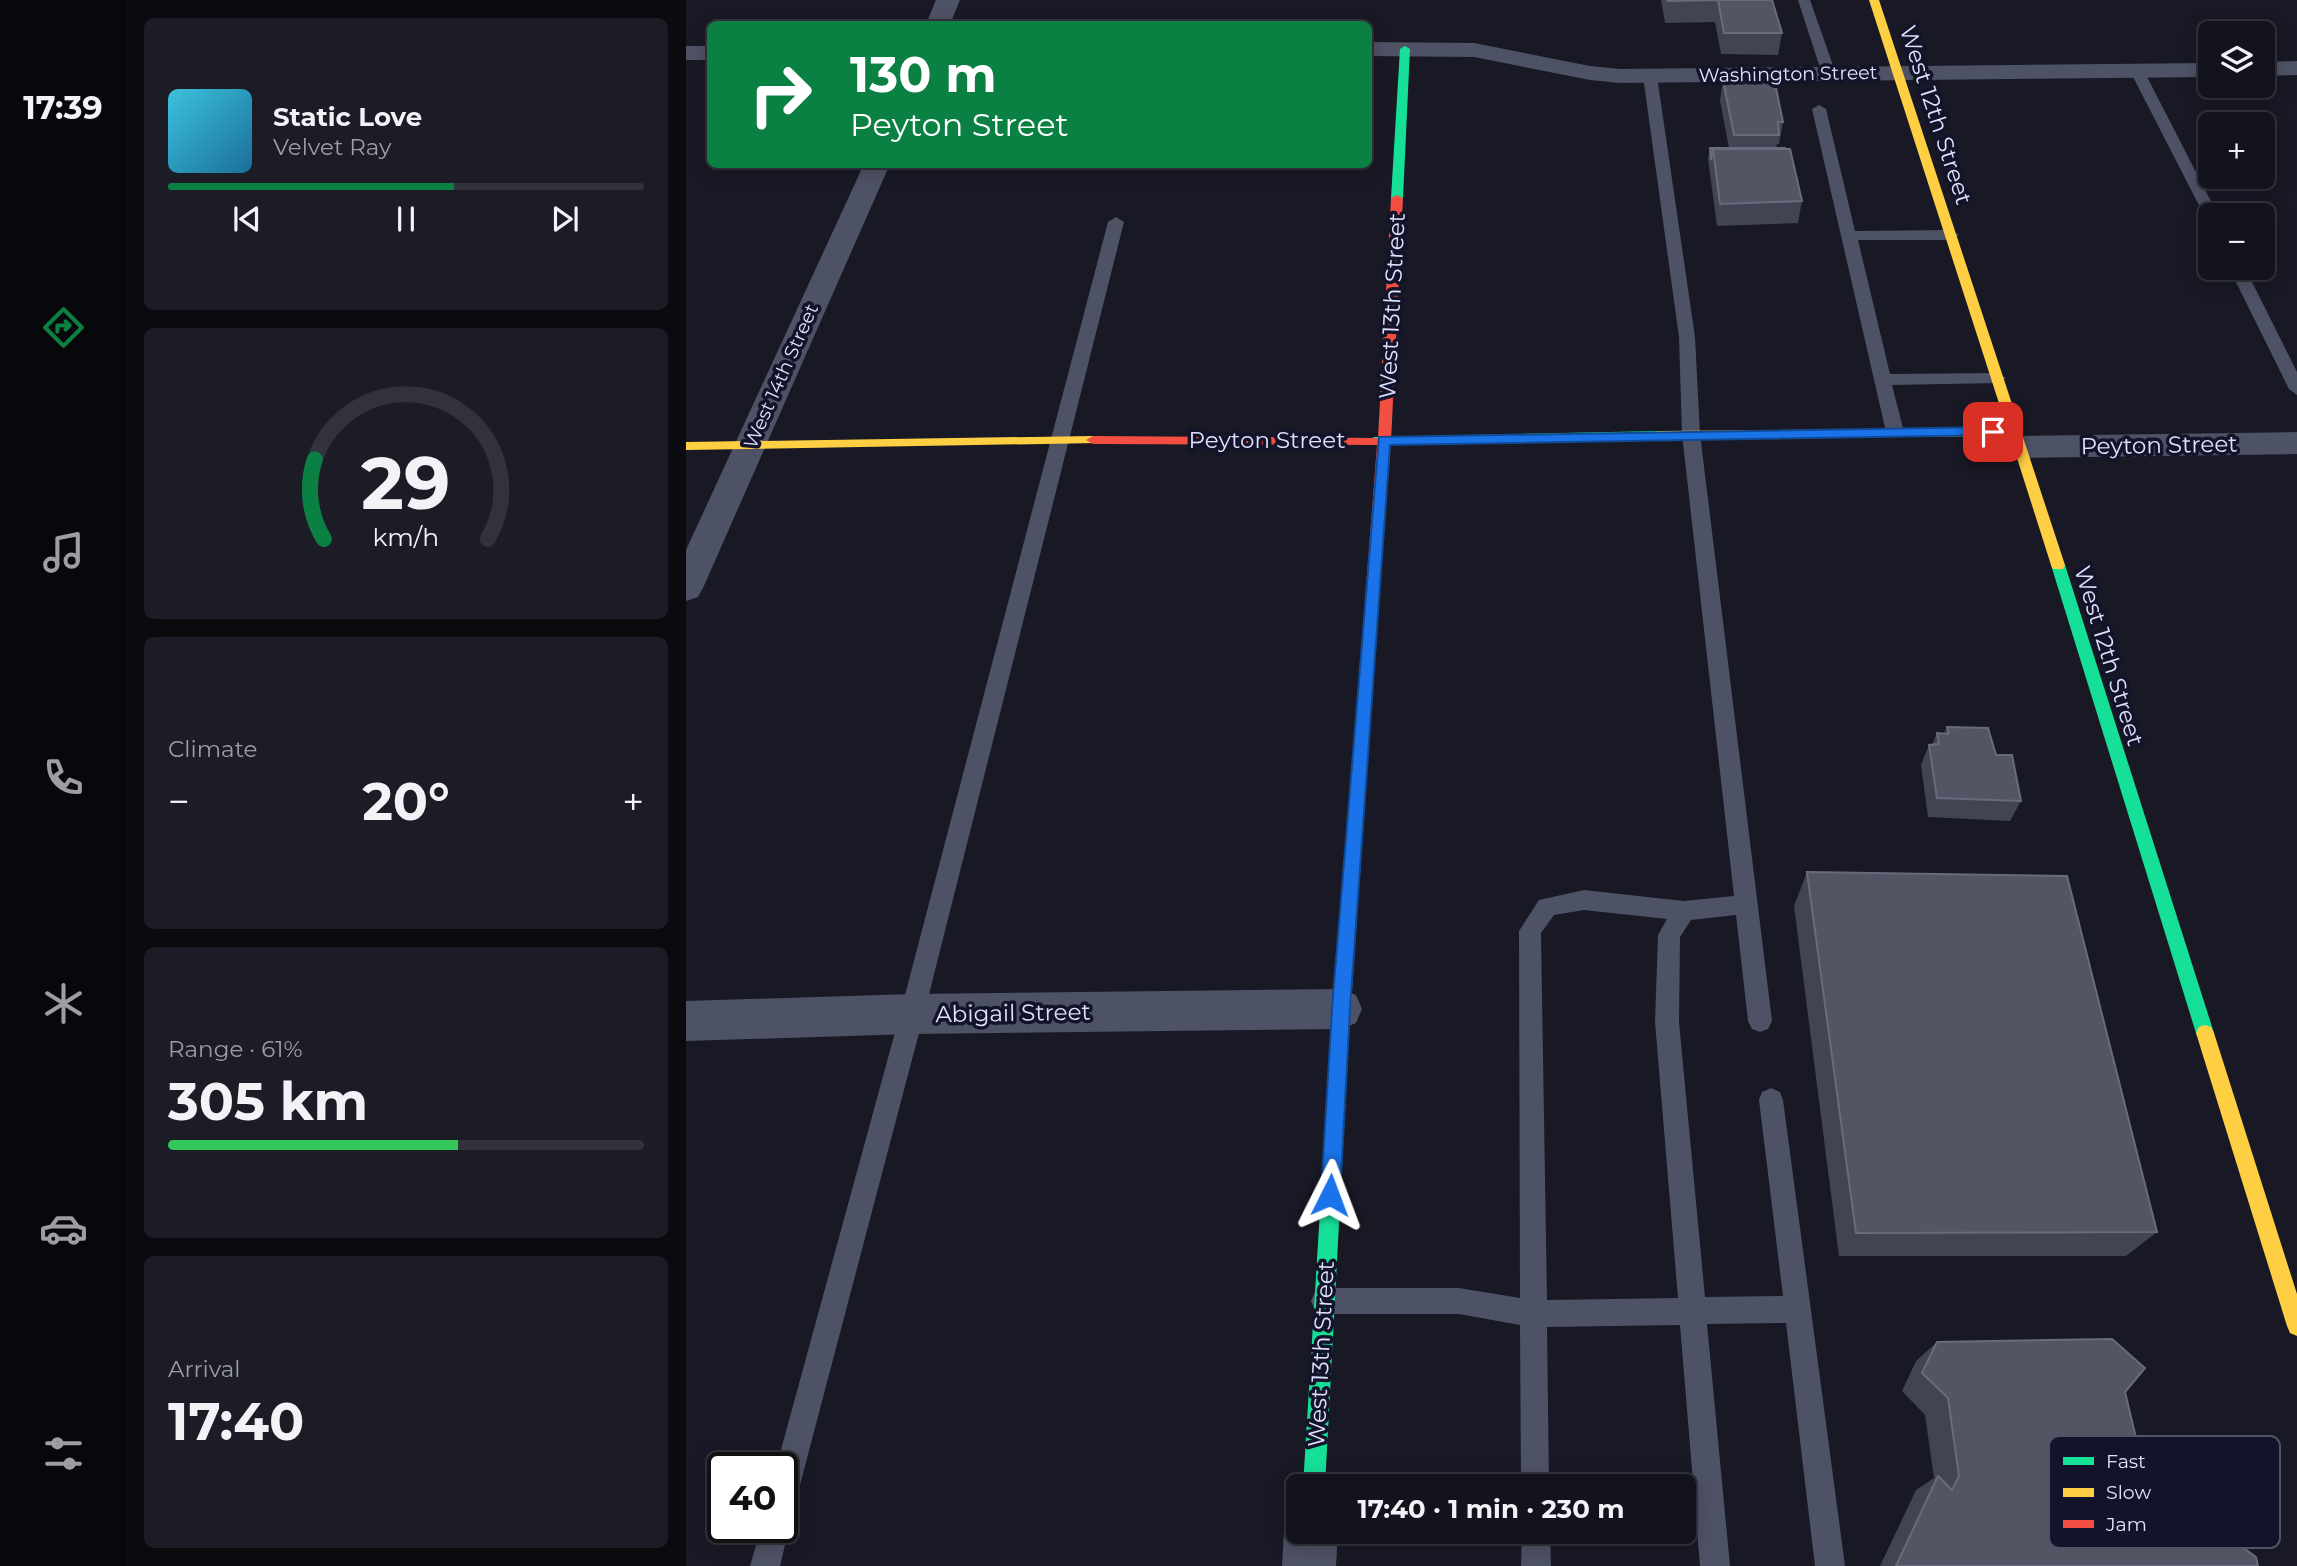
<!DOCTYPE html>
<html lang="en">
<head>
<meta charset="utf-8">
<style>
	:root { --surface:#12131c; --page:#1b1c25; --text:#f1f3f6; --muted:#9c9ea3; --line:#31323b; --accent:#0b8043 }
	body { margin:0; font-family:Montserrat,sans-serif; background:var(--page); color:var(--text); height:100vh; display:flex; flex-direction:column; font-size:26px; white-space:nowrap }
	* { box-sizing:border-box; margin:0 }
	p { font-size:23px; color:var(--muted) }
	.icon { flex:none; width:38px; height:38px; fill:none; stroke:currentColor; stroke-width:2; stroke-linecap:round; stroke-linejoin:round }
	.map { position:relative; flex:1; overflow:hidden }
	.drawer { display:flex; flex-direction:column; gap:18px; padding:18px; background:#0a0a0f; width:560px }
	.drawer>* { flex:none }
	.hud { position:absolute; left:21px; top:21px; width:665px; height:147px; border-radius:10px; box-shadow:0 4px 18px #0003,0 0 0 2px var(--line); background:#0b8043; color:#fff; overflow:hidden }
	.tools { position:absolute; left:1512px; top:21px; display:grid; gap:14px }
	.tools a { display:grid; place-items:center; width:77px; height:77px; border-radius:10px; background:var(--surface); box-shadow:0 4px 18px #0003,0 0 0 2px var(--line); font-size:35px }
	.speed { position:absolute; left:21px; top:1452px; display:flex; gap:14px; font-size:35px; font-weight:700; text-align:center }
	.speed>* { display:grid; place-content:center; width:91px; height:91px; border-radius:50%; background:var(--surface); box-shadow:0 4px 18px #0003,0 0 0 2px var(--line); line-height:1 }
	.speed .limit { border:4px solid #111; border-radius:10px; background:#fff; color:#111 }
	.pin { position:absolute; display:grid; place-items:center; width:60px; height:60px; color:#fff; margin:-30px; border-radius:14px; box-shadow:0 4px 10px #0006 }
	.me { position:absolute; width:77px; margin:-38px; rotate:3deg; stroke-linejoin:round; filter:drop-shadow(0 0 5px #0008) }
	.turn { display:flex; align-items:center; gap:24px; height:147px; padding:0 28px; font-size:32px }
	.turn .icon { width:91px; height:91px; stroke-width:2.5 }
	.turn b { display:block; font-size:49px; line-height:60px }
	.big { font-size:52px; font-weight:700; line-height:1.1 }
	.drawer .tile { flex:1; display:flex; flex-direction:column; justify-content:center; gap:10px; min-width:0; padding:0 24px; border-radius:10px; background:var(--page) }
	.drawer .dial { align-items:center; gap:0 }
	.dial svg { height:182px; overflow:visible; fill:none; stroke:var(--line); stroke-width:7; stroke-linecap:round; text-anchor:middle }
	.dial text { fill:var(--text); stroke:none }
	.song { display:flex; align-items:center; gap:21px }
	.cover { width:84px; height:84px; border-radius:10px; background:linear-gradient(135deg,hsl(190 70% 55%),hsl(200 70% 35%)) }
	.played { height:7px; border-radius:4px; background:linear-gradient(90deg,var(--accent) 60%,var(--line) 60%) }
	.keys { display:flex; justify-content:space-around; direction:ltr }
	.heat { display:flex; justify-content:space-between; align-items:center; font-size:38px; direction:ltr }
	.charge { height:10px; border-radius:5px; background:linear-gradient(90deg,#34c759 61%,var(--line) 0) }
	.trip { position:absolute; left:600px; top:1474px; width:410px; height:70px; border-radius:10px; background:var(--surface); box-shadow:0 4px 18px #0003,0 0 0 2px var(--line); font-weight:700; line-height:70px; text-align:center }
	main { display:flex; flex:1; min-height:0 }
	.menu { display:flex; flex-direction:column; width:126px; justify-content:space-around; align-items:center; background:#07080b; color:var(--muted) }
	.menu .icon { width:49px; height:49px }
	.menu .current { color:var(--accent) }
	.menu b { font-size:32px; color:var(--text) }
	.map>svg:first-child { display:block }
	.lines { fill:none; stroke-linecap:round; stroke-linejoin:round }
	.lane { fill:#4e5265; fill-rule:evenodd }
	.street { fill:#4e5265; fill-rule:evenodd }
	.fast { fill:#16e098; fill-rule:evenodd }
	.slow { fill:#ffcf43; fill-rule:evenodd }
	.jam { fill:#f24e42; fill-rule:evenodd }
	.wall { fill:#434453 }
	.building { fill:#535565; stroke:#696b7d; stroke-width:2 }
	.route { fill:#1a73e8; stroke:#114b97; stroke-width:2 }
	.labels { text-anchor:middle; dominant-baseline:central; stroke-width:7; stroke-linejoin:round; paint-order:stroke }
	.far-street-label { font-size:19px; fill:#dee2fd; stroke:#13142a }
	.street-label { font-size:23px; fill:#dee2fd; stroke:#13142a }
	.key { fill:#13142a; stroke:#505269; stroke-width:2 }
	.key-label { font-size:19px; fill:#dee2fd }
</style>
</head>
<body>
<main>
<nav class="menu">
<b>17:39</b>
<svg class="icon current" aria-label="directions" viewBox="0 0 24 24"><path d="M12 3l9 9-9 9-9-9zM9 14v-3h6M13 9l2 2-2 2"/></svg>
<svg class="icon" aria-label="music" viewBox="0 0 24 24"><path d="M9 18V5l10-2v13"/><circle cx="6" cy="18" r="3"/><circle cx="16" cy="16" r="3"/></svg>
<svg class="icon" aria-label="phone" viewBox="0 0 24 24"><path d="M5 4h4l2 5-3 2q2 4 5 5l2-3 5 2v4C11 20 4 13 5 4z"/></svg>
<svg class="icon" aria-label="climate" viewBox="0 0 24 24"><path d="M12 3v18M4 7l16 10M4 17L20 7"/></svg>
<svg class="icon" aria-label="car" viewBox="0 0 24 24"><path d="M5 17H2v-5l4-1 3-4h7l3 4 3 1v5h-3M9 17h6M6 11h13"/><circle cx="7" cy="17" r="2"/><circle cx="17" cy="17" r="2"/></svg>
<svg class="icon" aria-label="filters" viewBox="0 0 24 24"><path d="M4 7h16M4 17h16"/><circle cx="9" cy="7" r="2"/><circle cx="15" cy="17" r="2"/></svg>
</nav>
<section class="drawer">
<div class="tile">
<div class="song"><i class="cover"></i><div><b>Static Love</b><p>Velvet Ray</p></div></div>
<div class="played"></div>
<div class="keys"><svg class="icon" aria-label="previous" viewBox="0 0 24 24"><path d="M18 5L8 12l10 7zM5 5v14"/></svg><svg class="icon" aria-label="pause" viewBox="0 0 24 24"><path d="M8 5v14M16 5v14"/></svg><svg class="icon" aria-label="next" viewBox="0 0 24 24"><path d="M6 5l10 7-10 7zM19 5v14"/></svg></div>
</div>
<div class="tile dial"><svg viewBox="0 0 100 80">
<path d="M14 69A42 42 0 1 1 86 69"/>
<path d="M14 69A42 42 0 0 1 10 34" stroke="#0b8043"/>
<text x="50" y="56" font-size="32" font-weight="700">29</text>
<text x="50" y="72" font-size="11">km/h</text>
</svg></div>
<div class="tile"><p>Climate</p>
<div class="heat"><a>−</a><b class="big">20°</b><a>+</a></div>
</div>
<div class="tile"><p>Range · 61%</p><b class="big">305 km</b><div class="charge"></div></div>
<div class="tile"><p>Arrival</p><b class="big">17:40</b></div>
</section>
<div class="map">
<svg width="1611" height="1566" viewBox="0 0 1611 1566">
	<rect width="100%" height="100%" fill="#181925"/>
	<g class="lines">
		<!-- lane -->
		<g class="lane">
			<polygon points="1112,0 1124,0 1150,74 1148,77 1138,77 1136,74"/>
			<polygon points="1451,67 1458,71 1532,215 1524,215 1524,219 1518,215 1444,71"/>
			<path d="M964,72L971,76L1009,337L1014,434L1086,1021L1082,1029L1074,1032L1066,1029L1062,1021L1050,915L1005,920L994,937L993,1022L1019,1297L1097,1296L1073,1100L1076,1092L1085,1088L1094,1092L1097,1100L1159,1566H1129L1100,1323L1021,1324L1044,1566H1014L994,1325L861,1327L863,1486H835L834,1325L773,1314H638L629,1310L625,1301L629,1292L638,1288H773L834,1298L833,931L853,900L898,890L998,901L1048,896L996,434L993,337L957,76ZM898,910L981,919L972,935L969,1022L992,1298L861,1300L855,933L868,915Z"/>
			<polygon points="1133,105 1140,109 1169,231 1265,230 1273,235 1265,240 1172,240 1204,374 1312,373 1320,378 1312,383 1206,385 1218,432 1209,438 1200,432 1126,109"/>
			<polygon points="430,217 438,222 238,1014 110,1500 106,1510 96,1514 96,1468 90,1468 214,1014 422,222"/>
			<polygon points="1543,268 1559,268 1611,372 1611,395 1603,389"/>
			<polygon points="96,1517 103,1528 94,1566 64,1566 75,1528 96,1528"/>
			<polygon points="836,1531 864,1531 865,1566 835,1566"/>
		</g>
		<!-- street -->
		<g class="street">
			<polygon points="250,0 274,0 264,24 240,24"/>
			<polygon points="682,42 788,43 904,66 934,69 1524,63 1524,77 934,83 904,80 788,57 682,56"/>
			<rect x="0" y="46" width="24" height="14"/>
			<polygon points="1611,61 1611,75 1577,76 1577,62"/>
			<polygon points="178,164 204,164 17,588 12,597 0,601 0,550"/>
			<polygon points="1611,432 1611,454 1334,458 1323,455 1318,447 1323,439 1334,436"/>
			<polygon points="655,989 670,995 676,1009 670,1023 655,1029 226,1034 0,1041 0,1001 226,994"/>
			<polygon points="612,1510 612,1531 652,1531 650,1566 596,1566 598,1531 606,1512"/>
		</g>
		<!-- fast -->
		<g class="fast">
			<polygon points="719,46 724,49 717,198 711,201 705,198 714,49"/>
			<polygon points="972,431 977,432 977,438 688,445 681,441 688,437"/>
			<polygon points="1372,560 1379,565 1528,1033 1525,1039 1519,1041 1513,1039 1510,1033 1365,565"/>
			<polygon points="655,1009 661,1011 664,1017 639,1486 617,1486 646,1017 649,1011"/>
		</g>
		<!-- slow -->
		<g class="slow">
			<polygon points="1183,0 1193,0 1379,565 1377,569 1367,569 1365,565 1324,436 972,439 966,435 972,431 1321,428"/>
			<polygon points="407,436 412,437 412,443 0,450 0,442"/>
			<polygon points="684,622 691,627 664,1017 661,1023 655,1025 649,1023 646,1017 677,627"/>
			<polygon points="1519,1025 1525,1027 1528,1033 1611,1294 1611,1336 1604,1333 1601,1326 1510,1033 1513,1027"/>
		</g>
		<!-- jam -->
		<polygon class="jam" points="711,195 717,198 705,441 691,627 684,632 677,627 691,445 407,444 400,440 407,436 692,438 705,198"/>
	</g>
	<!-- wall -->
	<g class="wall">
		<polygon points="975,0 1086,0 1096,33 1092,55 1035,54 1029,22 979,23"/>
		<polygon points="1037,80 1097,122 1093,144 1091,144 1090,148 1116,201 1112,223 1031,226 1022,159 1024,148 1043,148 1034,101"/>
		<polygon points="1261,727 1310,755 1335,801 1324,821 1242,817 1235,765 1243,745 1246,745 1251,733 1258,733"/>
		<polygon points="1121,872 1471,1232 1440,1256 1153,1256 1108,906"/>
		<polygon points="1251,1342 1439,1392 1459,1475 1572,1566 1194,1566 1230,1490 1248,1478 1239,1415 1216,1391 1230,1361"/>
	</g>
	<!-- building -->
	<g class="building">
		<polygon points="981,0 1086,0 1096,33 1038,33 1032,0 982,1"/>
		<polygon points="1037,80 1089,83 1097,122 1092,122 1093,135 1048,135"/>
		<polygon points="1024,148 1099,148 1099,149 1027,149 1025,160"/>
		<polygon points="1027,149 1104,149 1116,201 1034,204"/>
		<polygon points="1261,727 1302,728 1310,755 1326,755 1335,801 1251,798 1243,745 1253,744 1251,733 1263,734"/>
		<polygon points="1121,872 1381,876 1471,1232 1170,1233"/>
		<polygon points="1426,1339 1459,1368 1439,1392 1459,1475 1570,1557 1572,1566 1210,1566 1252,1476 1266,1490 1273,1476 1262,1398 1236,1373 1251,1342"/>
	</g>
	<!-- route -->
	<polygon class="route" points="1307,427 1313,432 1312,435 704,445 664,1009 654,1195 651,1202 644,1204 637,1202 635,1195 646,1009 693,437"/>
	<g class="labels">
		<!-- far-street labels -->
		<g class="far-street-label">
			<text transform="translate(1102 74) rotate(-1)">Washington Street</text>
			<text transform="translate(95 376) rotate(-66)">West 14th Street</text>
		</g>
		<!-- street labels -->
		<g class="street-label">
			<text transform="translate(1250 115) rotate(72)">West 12th Street</text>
			<text transform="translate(706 306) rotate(-87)">West 13th Street</text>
			<text x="581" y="440">Peyton Street</text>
			<text transform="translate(1473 445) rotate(-1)">Peyton Street</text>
			<text transform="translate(1423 656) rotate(73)">West 12th Street</text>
			<text transform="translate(327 1013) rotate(-1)">Abigail Street</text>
			<text transform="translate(635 1354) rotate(-87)">West 13th Street</text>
		</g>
	</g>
	<!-- legend -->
	<rect x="1363" y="1436" width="231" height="112" rx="10" class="key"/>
	<rect x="1377" y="1457" width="31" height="8" fill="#16e098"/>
	<rect x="1377" y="1488" width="31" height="9" fill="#ffcf43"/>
	<rect x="1377" y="1520" width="31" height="8" fill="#f24e42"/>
	<g class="key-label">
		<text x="1420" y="1468">Fast</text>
		<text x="1420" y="1499">Slow</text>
		<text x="1420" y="1531">Jam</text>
	</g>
</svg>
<div class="tools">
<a><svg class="icon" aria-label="layers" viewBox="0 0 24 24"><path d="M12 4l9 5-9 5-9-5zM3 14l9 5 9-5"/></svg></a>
<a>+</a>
<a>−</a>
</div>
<div class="speed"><div class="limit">40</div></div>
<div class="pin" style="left:1307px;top:432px;background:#d93025"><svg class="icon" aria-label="arrive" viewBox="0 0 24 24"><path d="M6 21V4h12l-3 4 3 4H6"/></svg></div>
<svg class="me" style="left:644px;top:1195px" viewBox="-20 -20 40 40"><path d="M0-17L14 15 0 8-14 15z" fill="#1a73e8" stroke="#fff" stroke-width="4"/></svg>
<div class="trip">17:40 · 1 min · 230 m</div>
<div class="hud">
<div class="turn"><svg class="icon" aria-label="right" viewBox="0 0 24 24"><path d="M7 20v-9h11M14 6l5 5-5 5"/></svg><div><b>130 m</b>Peyton Street</div></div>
</div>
</div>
</main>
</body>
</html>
